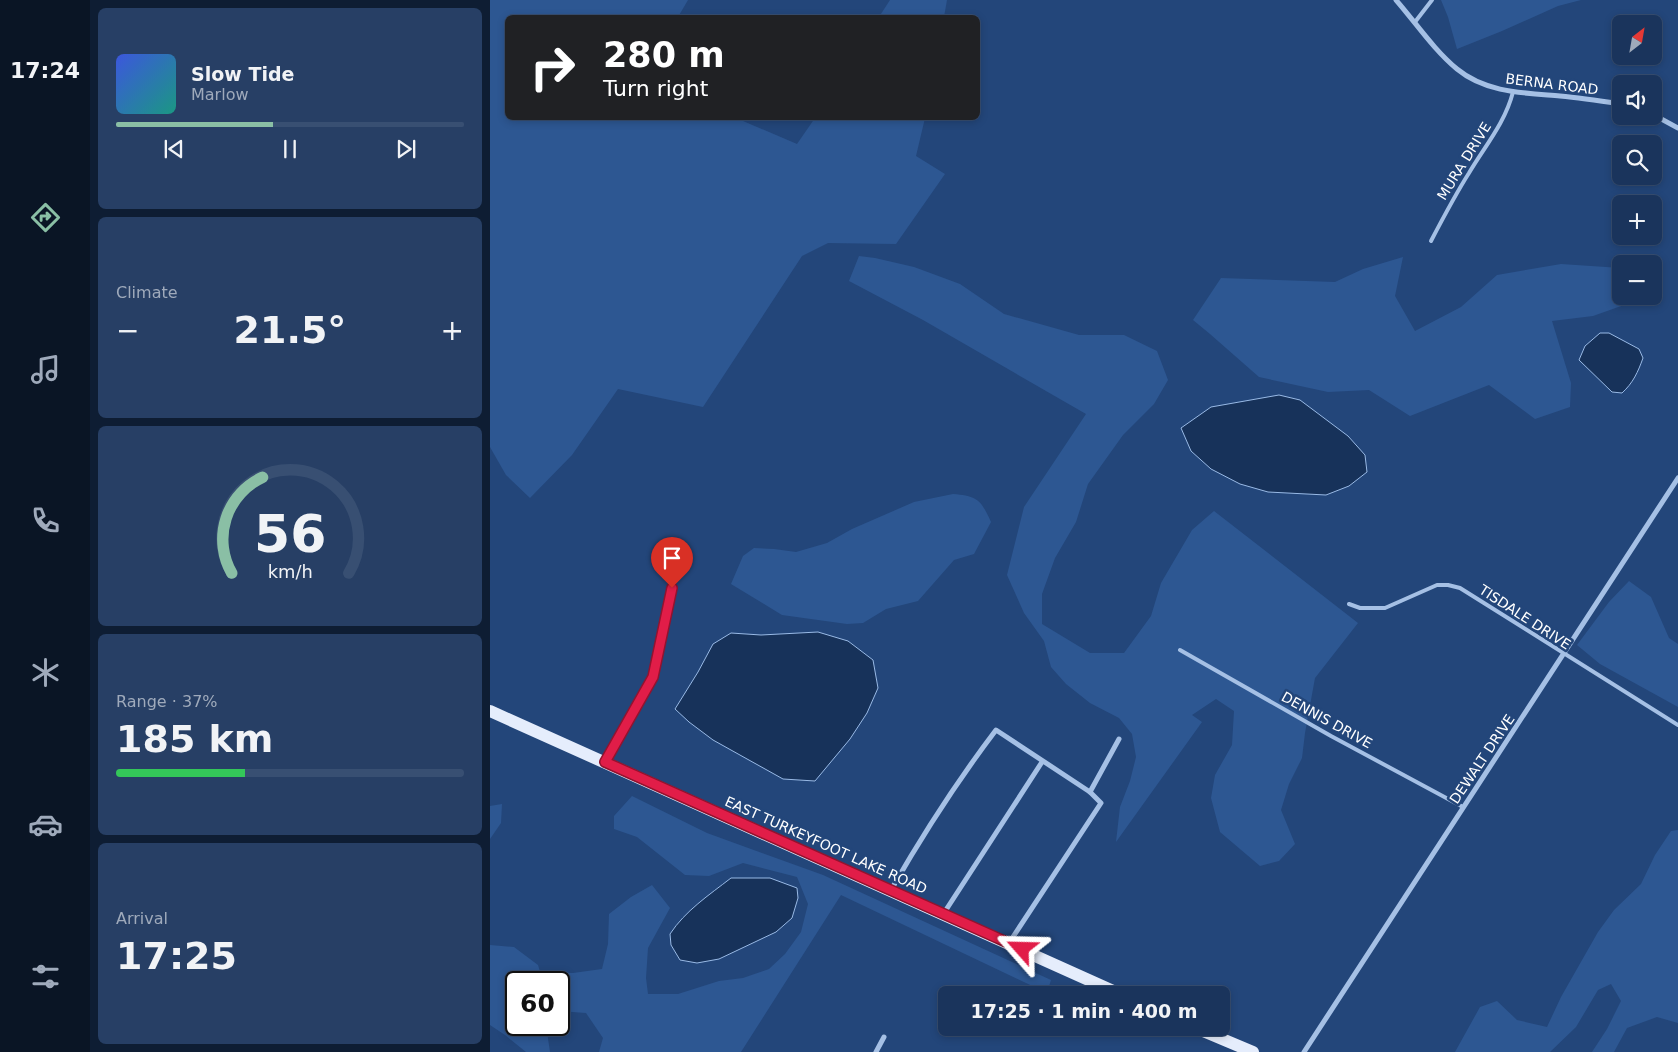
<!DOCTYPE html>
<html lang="en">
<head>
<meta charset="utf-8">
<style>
	:root { --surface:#1a345c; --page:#273f65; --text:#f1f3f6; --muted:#9faabb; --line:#384f72; --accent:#8abfa5 }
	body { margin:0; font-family:"DejaVu Sans",sans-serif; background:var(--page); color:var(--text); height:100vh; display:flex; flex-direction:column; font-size:19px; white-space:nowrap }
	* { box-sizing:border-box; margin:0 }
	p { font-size:16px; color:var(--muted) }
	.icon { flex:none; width:28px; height:28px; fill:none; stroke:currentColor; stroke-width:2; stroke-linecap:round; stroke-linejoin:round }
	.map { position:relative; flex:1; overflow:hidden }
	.drawer { display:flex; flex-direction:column; gap:8px; padding:8px; background:#0e1d33; width:400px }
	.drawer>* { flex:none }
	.banner { position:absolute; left:15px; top:15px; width:475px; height:105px; border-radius:8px; box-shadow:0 2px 8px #0003,0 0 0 1px var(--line); background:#202124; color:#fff; overflow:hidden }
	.needle { width:32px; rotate:31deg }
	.tools { position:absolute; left:1122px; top:15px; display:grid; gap:10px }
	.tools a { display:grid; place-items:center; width:50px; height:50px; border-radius:8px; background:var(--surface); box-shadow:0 2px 8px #0003,0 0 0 1px var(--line); font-size:25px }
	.speed { position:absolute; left:15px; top:971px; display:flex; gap:10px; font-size:25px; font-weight:700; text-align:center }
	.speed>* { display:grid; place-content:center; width:65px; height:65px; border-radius:50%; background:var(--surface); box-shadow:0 2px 8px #0003,0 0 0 1px var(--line); line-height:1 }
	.speed .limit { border:2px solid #111; border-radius:8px; background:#fff; color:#111 }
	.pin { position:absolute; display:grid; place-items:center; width:42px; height:42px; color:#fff; margin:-51px -21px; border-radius:50% 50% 50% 0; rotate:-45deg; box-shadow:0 0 5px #0007 }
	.pin .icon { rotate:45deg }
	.me { position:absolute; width:55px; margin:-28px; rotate:295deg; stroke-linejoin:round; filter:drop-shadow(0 0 4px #0008) }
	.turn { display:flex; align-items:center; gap:18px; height:105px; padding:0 15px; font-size:22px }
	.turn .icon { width:65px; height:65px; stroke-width:2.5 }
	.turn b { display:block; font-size:35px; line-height:42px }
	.big { font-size:38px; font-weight:700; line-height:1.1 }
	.drawer .widget { flex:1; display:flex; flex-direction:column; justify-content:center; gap:8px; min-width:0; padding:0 18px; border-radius:8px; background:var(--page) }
	.drawer .dial { align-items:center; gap:0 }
	.dial svg { height:130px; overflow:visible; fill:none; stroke:var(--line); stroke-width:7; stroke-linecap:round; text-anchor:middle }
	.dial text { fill:var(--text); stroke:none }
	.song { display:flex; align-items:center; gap:15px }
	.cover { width:60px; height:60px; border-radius:8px; background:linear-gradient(135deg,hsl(230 70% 55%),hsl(170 70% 35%)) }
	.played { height:5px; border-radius:2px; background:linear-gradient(90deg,var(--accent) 45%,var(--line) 45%) }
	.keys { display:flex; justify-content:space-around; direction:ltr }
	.heat { display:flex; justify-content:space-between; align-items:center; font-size:28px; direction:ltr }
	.charge { height:8px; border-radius:4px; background:linear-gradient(90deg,#34c759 37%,var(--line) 0) }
	.trip { position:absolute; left:448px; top:986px; width:292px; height:50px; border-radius:8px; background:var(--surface); box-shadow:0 2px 8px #0003,0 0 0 1px var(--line); font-weight:700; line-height:50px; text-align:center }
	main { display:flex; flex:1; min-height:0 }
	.tab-bar { display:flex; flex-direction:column; width:90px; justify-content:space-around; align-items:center; background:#0a1525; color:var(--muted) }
	.tab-bar .icon { width:35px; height:35px }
	.tab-bar .active { color:var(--accent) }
	.tab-bar b { font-size:22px; color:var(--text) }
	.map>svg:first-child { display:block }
	.green { fill:#2d5792 }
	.water { fill:#17325a; stroke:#99bae6 }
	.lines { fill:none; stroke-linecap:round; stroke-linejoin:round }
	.service { stroke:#a5c0e5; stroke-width:4 }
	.minor { stroke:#a5c0e5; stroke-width:5 }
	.primary { stroke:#e5edfc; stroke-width:12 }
	.route-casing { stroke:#92132f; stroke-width:12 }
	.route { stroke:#e11d48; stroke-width:9 }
	.labels { text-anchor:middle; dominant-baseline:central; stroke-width:5; stroke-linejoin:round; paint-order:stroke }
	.street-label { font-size:14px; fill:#fff; stroke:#23467a }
</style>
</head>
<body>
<main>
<nav class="tab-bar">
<b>17:24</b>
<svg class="icon active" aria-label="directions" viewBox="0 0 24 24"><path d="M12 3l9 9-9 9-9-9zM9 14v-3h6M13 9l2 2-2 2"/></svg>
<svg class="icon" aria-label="music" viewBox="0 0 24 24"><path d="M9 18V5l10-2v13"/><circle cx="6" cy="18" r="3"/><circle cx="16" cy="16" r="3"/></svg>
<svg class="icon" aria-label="phone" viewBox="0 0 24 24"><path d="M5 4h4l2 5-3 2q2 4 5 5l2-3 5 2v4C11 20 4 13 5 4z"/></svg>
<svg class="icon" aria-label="climate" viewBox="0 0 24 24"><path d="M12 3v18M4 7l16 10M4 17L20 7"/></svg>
<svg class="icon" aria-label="car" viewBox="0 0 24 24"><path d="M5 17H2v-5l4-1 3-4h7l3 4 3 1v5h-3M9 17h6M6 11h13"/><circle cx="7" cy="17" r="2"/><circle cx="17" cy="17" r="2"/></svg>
<svg class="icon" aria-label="filters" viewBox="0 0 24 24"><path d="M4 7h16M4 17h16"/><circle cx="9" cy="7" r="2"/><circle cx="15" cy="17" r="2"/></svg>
</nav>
<section class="drawer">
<div class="widget">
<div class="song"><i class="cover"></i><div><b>Slow Tide</b><p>Marlow</p></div></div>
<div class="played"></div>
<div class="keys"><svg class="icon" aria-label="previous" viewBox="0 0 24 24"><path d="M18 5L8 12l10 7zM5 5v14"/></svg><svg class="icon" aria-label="pause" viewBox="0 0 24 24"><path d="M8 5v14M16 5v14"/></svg><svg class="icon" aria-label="next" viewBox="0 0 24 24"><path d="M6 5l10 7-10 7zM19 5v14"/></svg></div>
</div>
<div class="widget"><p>Climate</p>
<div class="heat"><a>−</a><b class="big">21.5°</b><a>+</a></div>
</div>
<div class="widget dial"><svg viewBox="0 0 100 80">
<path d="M14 69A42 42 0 1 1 86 69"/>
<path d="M14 69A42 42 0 0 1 33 10" stroke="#8abfa5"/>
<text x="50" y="56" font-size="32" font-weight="700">56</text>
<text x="50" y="72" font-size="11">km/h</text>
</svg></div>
<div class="widget"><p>Range · 37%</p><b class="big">185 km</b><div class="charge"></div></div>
<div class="widget"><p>Arrival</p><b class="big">17:25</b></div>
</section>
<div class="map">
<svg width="1188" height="1052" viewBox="0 0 1188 1052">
	<rect width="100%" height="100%" fill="#23467a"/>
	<!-- green -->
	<g class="green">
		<polygon points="0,0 198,0 188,17 18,18 18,118 246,118 307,144 325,118 435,118 426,156 455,174 406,244 338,243 312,256 213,407 128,389 82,455 40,498 16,475 0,447"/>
		<polygon points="400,0 457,0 454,17 389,17"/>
		<polygon points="951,0 1091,0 1068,6 1012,31 967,49 958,17"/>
		<polygon points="369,256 385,258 424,267 470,284 514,314 589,335 634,335 667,351 678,380 664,404 633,435 598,484 586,522 565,558 552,594 552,624 600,653 634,653 661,616 671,583 702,530 724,511 868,623 825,678 815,733 812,758 799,784 791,810 805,844 789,861 770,866 730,832 721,798 725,775 742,745 744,711 726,699 702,715 712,722 626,842 630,807 640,781 646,757 642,734 629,718 600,703 576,684 561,667 554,641 534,613 517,575 534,507 596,414 433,320 359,281"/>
		<polygon points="913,257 905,296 925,331 971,307 1007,275 1071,264 1131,268 1131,296 1141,296 1134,305 1103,316 1062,321 1081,383 1080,407 1045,419 999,385 920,416 879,390 838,392 769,377 720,334 703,320 731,278 845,282 873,269"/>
		<path d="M463,494C488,496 491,500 501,522L484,554L464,560L428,601L396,609L373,623L357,624L292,615L241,584L253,556L264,548L284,549L306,552L337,543L362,529L424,502Z"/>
		<polygon points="1139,581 1161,597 1179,638 1188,644 1188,707 1110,664 1087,645 1119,602"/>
		<polygon points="142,796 217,833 333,875 561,980 557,993 351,895 251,1052 109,1052 113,1038 96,1013 69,1011 69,982 26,982 26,1025 56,1025 60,1052 36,1052 15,1035 0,1025 0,945 24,947 48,965 50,972 83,973 112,969 118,944 119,914 141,897 162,885 180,908 158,948 156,978 158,994 188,994 229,981 253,978 279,969 295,954 311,932 318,904 307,877 253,863 219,876 195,875 147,837 124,829 124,816"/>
		<polygon points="12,804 11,823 0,839 0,806"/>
		<polygon points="1188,830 1188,1023 1167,1017 1137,1028 1124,1052 1102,1052 1117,1029 1131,1001 1121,984 1108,990 1086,1027 1060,1052 965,1052 990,1007 1007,1001 1027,1020 1057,1027 1071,997 1108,932 1124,910 1151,884 1165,855 1181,831"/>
	</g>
	<!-- water -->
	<g class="water">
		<path d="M1110,333H1119L1149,349L1153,358C1148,372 1143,383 1132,393L1122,392L1089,360L1095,346Z"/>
		<polygon points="789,395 810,400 858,436 875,455 877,472 859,486 836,495 778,492 750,484 721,469 701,451 691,428 721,407"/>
		<polygon points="328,632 358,641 383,660 388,688 377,713 360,739 325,781 293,779 223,740 199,722 185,709 208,672 223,644 241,633 271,635"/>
		<path d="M241,878H280L307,888L308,898L302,918L286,932L229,959L207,963L190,960L181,945L180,934C195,911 219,895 241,878Z"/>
	</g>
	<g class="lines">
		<!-- service -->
		<g class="service">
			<polyline points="925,22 942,0"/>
			<path d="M941,241C953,218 965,195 979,173C995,146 1015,123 1023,92"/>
			<polyline points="859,604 870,608 895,608 947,585 958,585 970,588 1188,725"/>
			<polyline points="690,650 841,736 973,807"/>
			<polyline points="116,760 163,677 186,569"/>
		</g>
		<!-- minor -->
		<g class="minor">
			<path d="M906,0C926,23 944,50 967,69C996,93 1035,93 1070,96C1091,98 1111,101 1131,104"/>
			<polyline points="1164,115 1188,128"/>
			<polyline points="600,792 629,739"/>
			<path d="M401,890C432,836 468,780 506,730L600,792L611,803L519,943"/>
			<polyline points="454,913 552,762"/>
			<polyline points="386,1052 394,1037"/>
			<polyline points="814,1052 1188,478"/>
		</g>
		<!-- primary -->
		<g class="primary">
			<polyline points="0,711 632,995"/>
			<polyline points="706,1028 763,1052"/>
		</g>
	</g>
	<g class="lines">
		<defs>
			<polyline id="route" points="182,588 163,677 115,762 532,949"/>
		</defs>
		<!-- route casing -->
		<use href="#route" class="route-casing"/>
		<!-- route -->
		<use href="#route" class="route"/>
	</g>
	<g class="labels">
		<!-- street labels -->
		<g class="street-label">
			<text transform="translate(1062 84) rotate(7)">BERNA ROAD</text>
			<text transform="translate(974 161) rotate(-58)">MURA DRIVE</text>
			<text transform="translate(1035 617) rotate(33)">TISDALE DRIVE</text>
			<text transform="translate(837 720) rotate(29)">DENNIS DRIVE</text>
			<text transform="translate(992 759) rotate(-56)">DEWALT DRIVE</text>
			<text transform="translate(336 845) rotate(24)">EAST TURKEYFOOT LAKE ROAD</text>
		</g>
	</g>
</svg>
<div class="tools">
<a><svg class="needle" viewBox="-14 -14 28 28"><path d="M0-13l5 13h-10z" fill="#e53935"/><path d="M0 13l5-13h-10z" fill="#9faabb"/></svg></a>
<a><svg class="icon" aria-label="sound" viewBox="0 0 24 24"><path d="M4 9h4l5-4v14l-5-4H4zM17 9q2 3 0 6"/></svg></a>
<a><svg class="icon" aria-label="search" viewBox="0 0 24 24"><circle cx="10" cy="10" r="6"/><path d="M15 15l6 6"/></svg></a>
<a>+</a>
<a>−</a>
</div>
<div class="speed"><div class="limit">60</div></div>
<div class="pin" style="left:182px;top:588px;background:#d93025"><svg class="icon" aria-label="arrive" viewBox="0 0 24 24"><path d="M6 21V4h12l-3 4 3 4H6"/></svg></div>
<svg class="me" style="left:532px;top:949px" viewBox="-20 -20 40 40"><path d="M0-17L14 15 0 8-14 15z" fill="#e11d48" stroke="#fff" stroke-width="4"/></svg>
<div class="trip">17:25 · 1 min · 400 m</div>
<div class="banner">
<div class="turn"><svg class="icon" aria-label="right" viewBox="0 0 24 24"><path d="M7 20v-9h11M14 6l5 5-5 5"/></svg><div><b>280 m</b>Turn right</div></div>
</div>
</div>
</main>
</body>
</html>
